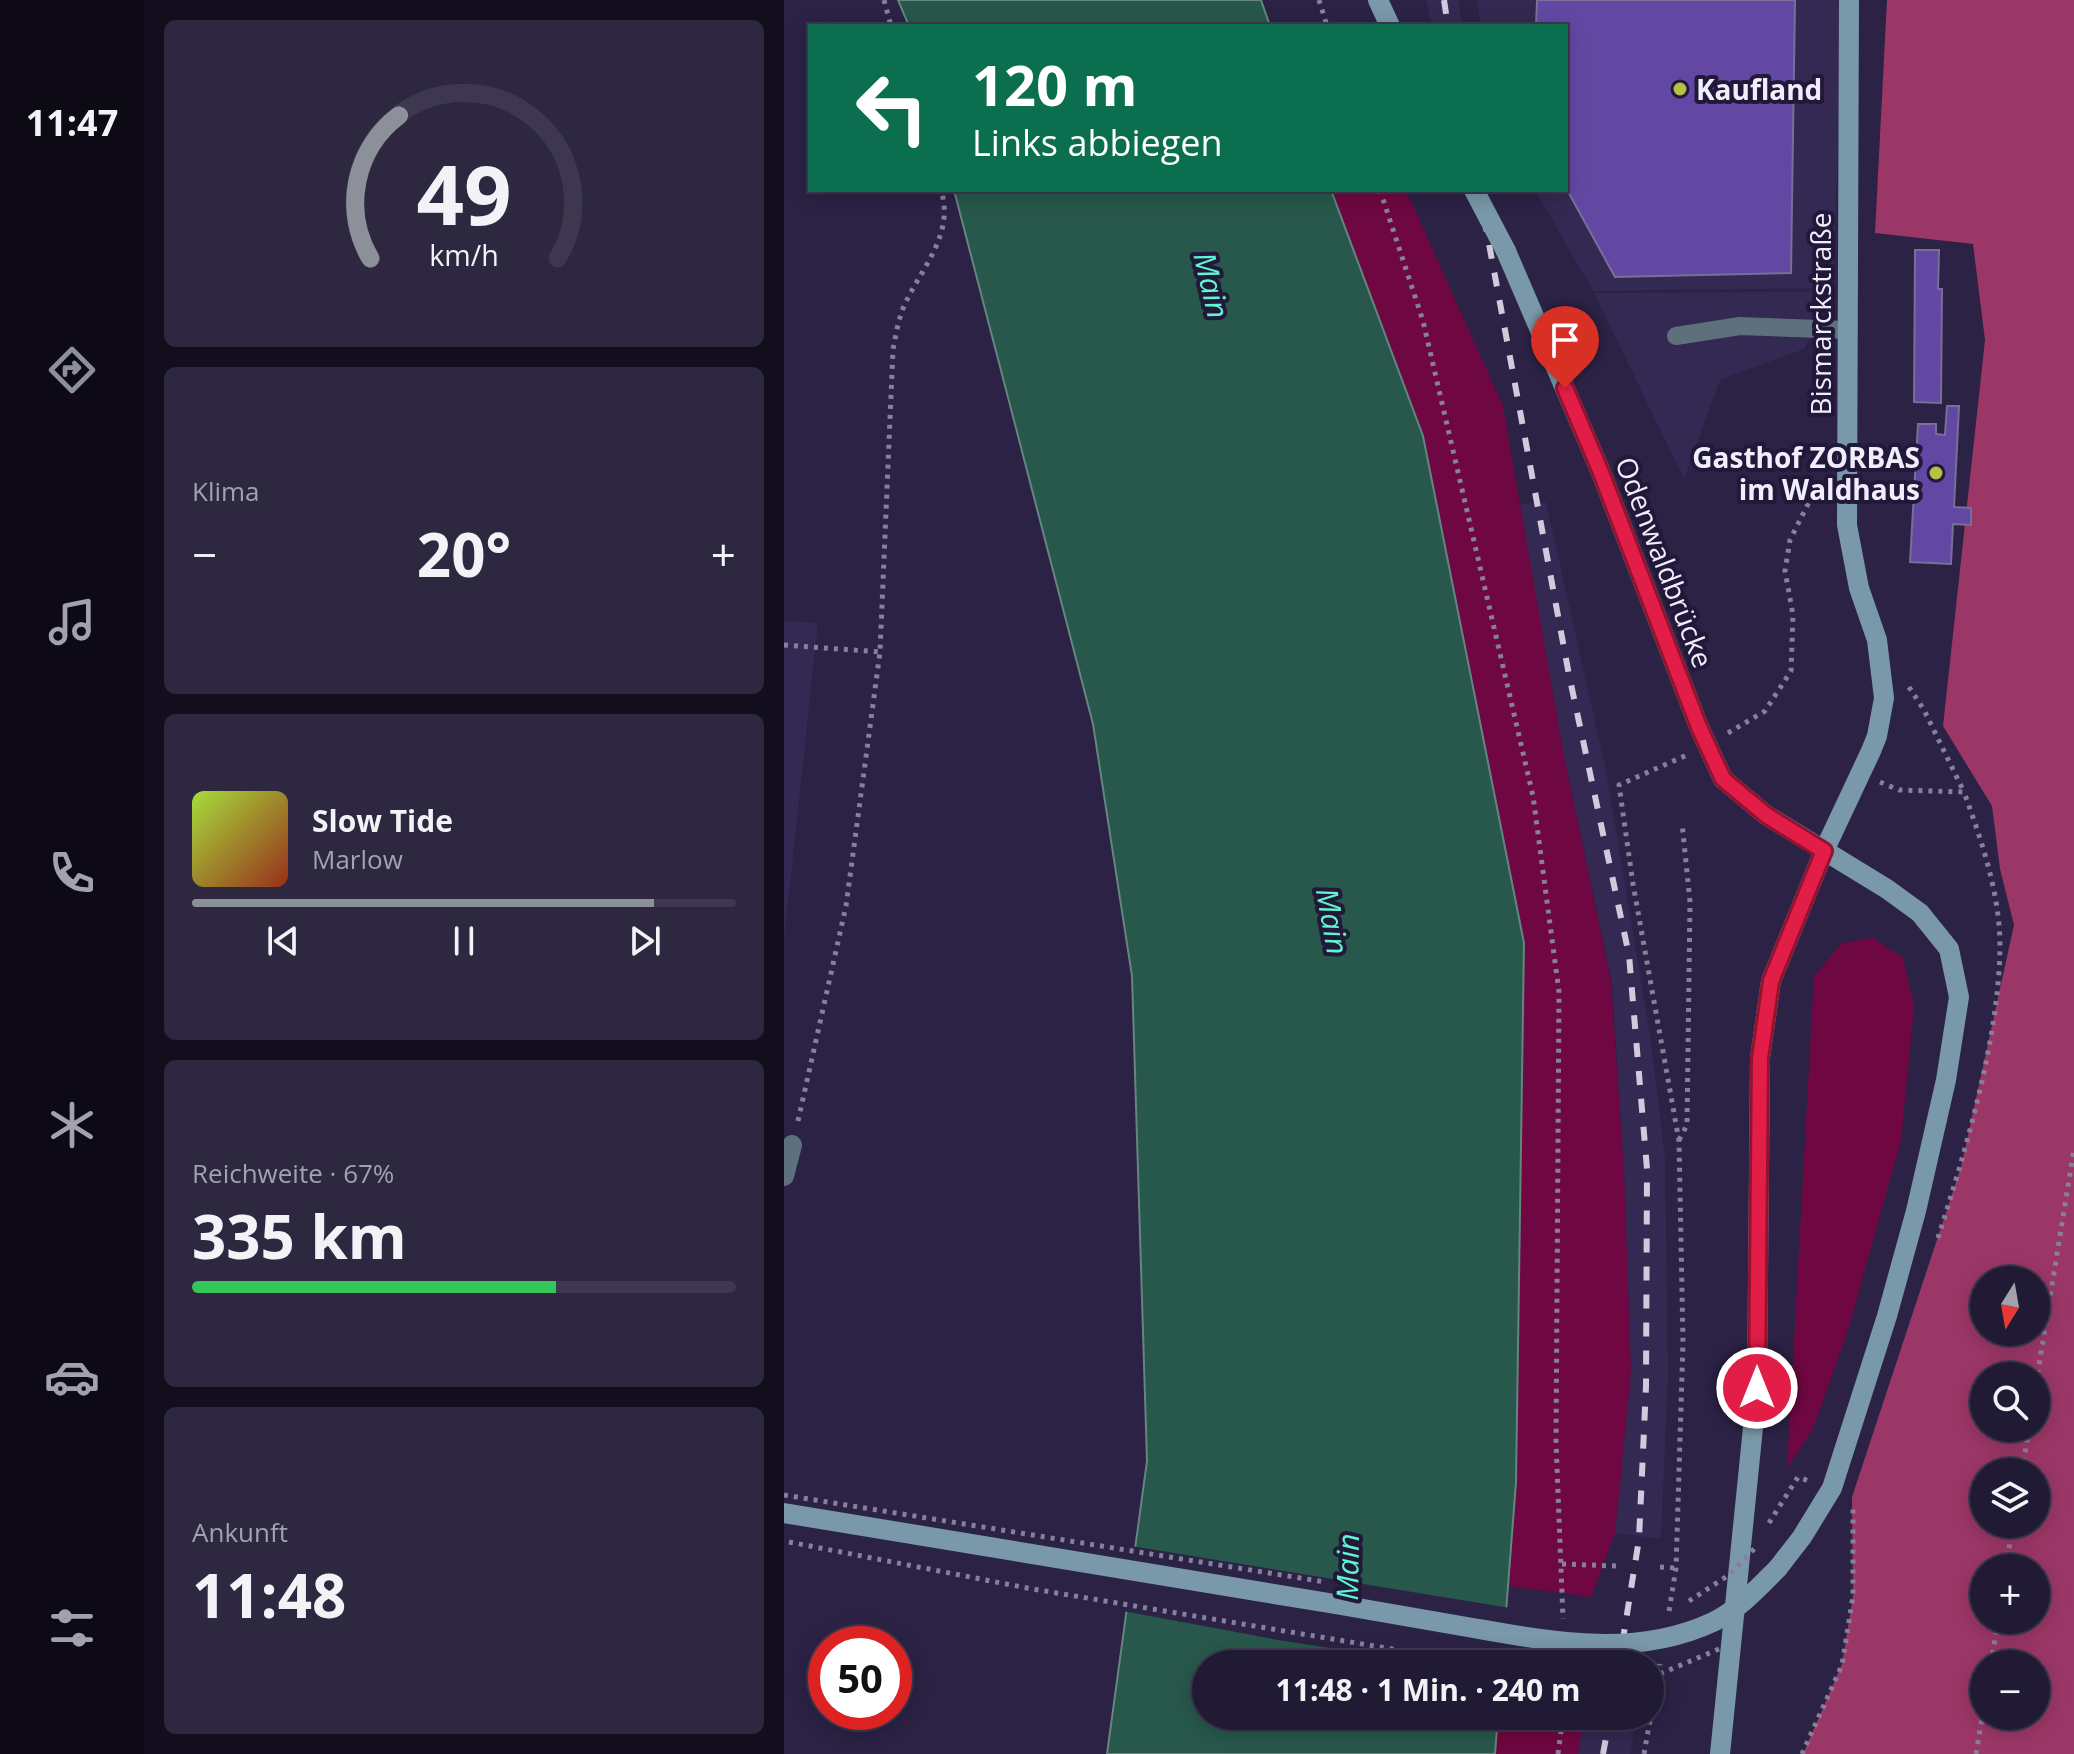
<!DOCTYPE html>
<html lang="de">
<head>
<meta charset="utf-8">
<style>
	:root { --surface:#201a34; --page:#2d2740; --text:#f1f3f6; --muted:#a2a1ac; --line:#3d384f; --accent:#8c9099 }
	body { margin:0; font-family:"Open Sans",sans-serif; background:var(--page); color:var(--text); height:100vh; display:flex; flex-direction:column; font-size:30px; white-space:nowrap }
	* { box-sizing:border-box; margin:0 }
	p { font-size:26px; color:var(--muted) }
	.icon { flex:none; width:44px; height:44px; fill:none; stroke:currentColor; stroke-width:2; stroke-linecap:round; stroke-linejoin:round }
	.map { position:relative; flex:1; overflow:hidden }
	.sheet { display:flex; flex-direction:column; gap:20px; padding:20px; background:#120e1d; width:640px }
	.sheet>* { flex:none }
	.hud { position:absolute; left:24px; top:24px; width:760px; height:168px; border-radius:0px; box-shadow:0 4px 20px #0003,0 0 0 2px var(--line); background:#0b6e4f; color:#fff; overflow:hidden }
	.needle { width:52px; rotate:191deg }
	.buttons { position:absolute; left:1186px; top:1266px; display:grid; gap:16px }
	.buttons a { display:grid; place-items:center; width:80px; height:80px; border-radius:50%; background:var(--surface); box-shadow:0 4px 20px #0003,0 0 0 2px var(--line); font-size:40px }
	.speed { position:absolute; left:24px; top:1626px; display:flex; gap:16px; font-size:40px; font-weight:700; text-align:center }
	.speed>* { display:grid; place-content:center; width:104px; height:104px; border-radius:50%; background:var(--surface); box-shadow:0 4px 20px #0003,0 0 0 2px var(--line); line-height:1 }
	.speed .limit { border:12px solid #d22; background:#fff; color:#111 }
	.pin { position:absolute; display:grid; place-items:center; width:68px; height:68px; color:#fff; margin:-82px -34px; border-radius:50% 50% 50% 0; rotate:-45deg; box-shadow:0 0 8px #0007 }
	.pin .icon { rotate:45deg }
	.me { position:absolute; width:88px; margin:-44px; rotate:0deg; stroke-linejoin:round; filter:drop-shadow(0 0 6px #0008) }
	.turn { display:flex; align-items:center; gap:28px; height:168px; padding:0 32px; font-size:36px }
	.turn .icon { width:104px; height:104px; stroke-width:2.5 }
	.turn b { display:block; font-size:56px; line-height:68px }
	.big { font-size:60px; font-weight:700; line-height:1.1 }
	.sheet .card { flex:1; display:flex; flex-direction:column; justify-content:center; gap:12px; min-width:0; padding:0 28px; border-radius:12px; background:var(--page) }
	.sheet .dial { align-items:center; gap:0 }
	.dial svg { height:208px; overflow:visible; fill:none; stroke:var(--line); stroke-width:7; stroke-linecap:round; text-anchor:middle }
	.dial text { fill:var(--text); stroke:none }
	.song { display:flex; align-items:center; gap:24px }
	.cover { width:96px; height:96px; border-radius:12px; background:linear-gradient(135deg,hsl(80 70% 55%),hsl(10 70% 35%)) }
	.played { height:8px; border-radius:4px; background:linear-gradient(90deg,var(--accent) 85%,var(--line) 85%) }
	.keys { display:flex; justify-content:space-around; direction:ltr }
	.heat { display:flex; justify-content:space-between; align-items:center; font-size:44px; direction:ltr }
	.charge { height:12px; border-radius:6px; background:linear-gradient(90deg,#34c759 67%,var(--line) 0) }
	.trip { position:absolute; left:408px; top:1650px; width:472px; height:80px; border-radius:40px; background:var(--surface); box-shadow:0 4px 20px #0003,0 0 0 2px var(--line); font-weight:700; line-height:80px; text-align:center }
	main { display:flex; flex:1; min-height:0 }
	.dock { display:flex; flex-direction:column; width:144px; justify-content:space-around; align-items:center; background:#0d0a15; color:var(--muted) }
	.dock .icon { width:56px; height:56px }
	.dock .on { color:var(--accent) }
	.dock b { font-size:36px; color:var(--text) }
	.map>svg:first-child { display:block }
	.built { fill:#342952 }
	.green { fill:#6f0742 }
	.forest { fill:#9b3767; fill-rule:evenodd }
	.water { fill:#28584b; stroke:#648580; stroke-width:2 }
	.pier { fill:#2b2245 }
	.building { fill:#6348a3; stroke:#786f98; stroke-width:2 }
	.lines { fill:none; stroke-linecap:round; stroke-linejoin:round }
	.path { stroke:#87809a; stroke-width:5; stroke-dasharray:4 6; stroke-linecap:butt }
	.service { stroke:#5d707b; stroke-width:18 }
	.minor { stroke:#5d707b; stroke-width:20 }
	.secondary { stroke:#7998a9; stroke-width:20 }
	.rail { stroke:#cfcbdd; stroke-width:6; stroke-dasharray:14 14; stroke-linecap:butt }
	.path-bridge { stroke:#87809a; stroke-width:5; stroke-dasharray:4 6; stroke-linecap:butt }
	.secondary-bridge { stroke:#7998a9; stroke-width:20 }
	.route-casing { stroke:#92132f; stroke-width:20 }
	.route { stroke:#e11d48; stroke-width:14 }
	.poi-dot { fill:#b7c148; stroke:#22183a; stroke-width:3 }
	.labels { text-anchor:middle; dominant-baseline:central; stroke-width:8; stroke-linejoin:round; paint-order:stroke }
	.poi-label { font-size:28px; font-weight:bold; fill:#f1eefc; stroke:#22183a; text-anchor:start }
	.street-label { font-size:28px; fill:#f1eefc; stroke:#22183a }
	.water-label { font-size:30px; font-style:italic; fill:#5ff5d0; stroke:#22183a }
</style>
</head>
<body>
<main>
<nav class="dock">
<b>11:47</b>
<svg class="icon on" aria-label="directions" viewBox="0 0 24 24"><path d="M12 3l9 9-9 9-9-9zM9 14v-3h6M13 9l2 2-2 2"/></svg>
<svg class="icon" aria-label="music" viewBox="0 0 24 24"><path d="M9 18V5l10-2v13"/><circle cx="6" cy="18" r="3"/><circle cx="16" cy="16" r="3"/></svg>
<svg class="icon" aria-label="phone" viewBox="0 0 24 24"><path d="M5 4h4l2 5-3 2q2 4 5 5l2-3 5 2v4C11 20 4 13 5 4z"/></svg>
<svg class="icon" aria-label="climate" viewBox="0 0 24 24"><path d="M12 3v18M4 7l16 10M4 17L20 7"/></svg>
<svg class="icon" aria-label="car" viewBox="0 0 24 24"><path d="M5 17H2v-5l4-1 3-4h7l3 4 3 1v5h-3M9 17h6M6 11h13"/><circle cx="7" cy="17" r="2"/><circle cx="17" cy="17" r="2"/></svg>
<svg class="icon" aria-label="filters" viewBox="0 0 24 24"><path d="M4 7h16M4 17h16"/><circle cx="9" cy="7" r="2"/><circle cx="15" cy="17" r="2"/></svg>
</nav>
<section class="sheet">
<div class="card dial"><svg viewBox="0 0 100 80">
<path d="M14 69A42 42 0 1 1 86 69"/>
<path d="M14 69A42 42 0 0 1 25 14" stroke="#8c9099"/>
<text x="50" y="56" font-size="32" font-weight="700">49</text>
<text x="50" y="72" font-size="11">km/h</text>
</svg></div>
<div class="card"><p>Klima</p>
<div class="heat"><a>−</a><b class="big">20°</b><a>+</a></div>
</div>
<div class="card">
<div class="song"><i class="cover"></i><div><b>Slow Tide</b><p>Marlow</p></div></div>
<div class="played"></div>
<div class="keys"><svg class="icon" aria-label="previous" viewBox="0 0 24 24"><path d="M18 5L8 12l10 7zM5 5v14"/></svg><svg class="icon" aria-label="pause" viewBox="0 0 24 24"><path d="M8 5v14M16 5v14"/></svg><svg class="icon" aria-label="next" viewBox="0 0 24 24"><path d="M6 5l10 7-10 7zM19 5v14"/></svg></div>
</div>
<div class="card"><p>Reichweite · 67%</p><b class="big">335 km</b><div class="charge"></div></div>
<div class="card"><p>Ankunft</p><b class="big">11:48</b></div>
</section>
<div class="map">
<svg width="1290" height="1754" viewBox="0 0 1290 1754">
	<rect width="100%" height="100%" fill="#2b2245"/>
	<!-- built -->
	<g class="built">
		<polygon points="642,0 675,0 678,26 648,26"/>
		<polygon points="693,0 1059,0 1049,288 809,291 751,190 782,190 782,26 697,26"/>
		<polygon points="1050,291 1020,349 936,380 900,479 810,293"/>
		<polygon points="762,502 822,770 867,1041 881,1159 884,1375 877,1539 831,1533 847,1370 840,1173 828,982 779,751 734,504"/>
		<polygon points="0,621 34,623 0,940"/>
		<polygon points="800,1716 853,1716 846,1754 794,1754"/>
	</g>
	<!-- green -->
	<g class="green">
		<polygon points="548,190 622,190 719,406 779,751 827,981 840,1173 847,1371 831,1533 807,1597 724,1586 732,1482 639,436"/>
		<polygon points="1089,938 1119,958 1130,1006 1117,1141 1063,1333 1029,1429 1003,1468 1030,976 1058,943"/>
		<polygon points="714,1716 800,1716 794,1754 711,1754"/>
	</g>
	<!-- forest -->
	<path class="forest" d="M1103,0H1290V1754H1019L1058,1664L1069,1596L1068,1497L1177,1167L1230,925L1216,869L1208,806L1159,726L1201,340L1189,244L1091,233ZM1200,1280H1252V1332H1200ZM1200,1376H1252V1428H1200ZM1200,1472H1252V1524H1200ZM1200,1568H1252V1620H1200ZM1200,1664H1252V1716H1200Z"/>
	<!-- water -->
	<g class="water">
		<polygon points="114,0 477,0 486,26 125,26"/>
		<polygon points="170,190 547,190 639,436 740,943 732,1482 718,1664 422,1664 422,1716 714,1716 711,1754 323,1754 363,1461 348,976 309,724"/>
	</g>
	<!-- pier -->
	<polygon class="pier" points="347,1546 726,1608 722,1664 650,1664 500,1641 339,1611"/>
	<!-- building -->
	<g class="building">
		<polygon points="753,0 1011,0 1007,273 831,277 782,188 782,26 752,26"/>
		<polygon points="1131,250 1155,250 1154,289 1158,289 1157,403 1130,402"/>
		<polygon points="1163,406 1175,406 1170,507 1187,508 1187,525 1169,524 1167,564 1126,562 1134,424 1152,424 1152,434 1161,435"/>
	</g>
	<g class="lines">
		<!-- path -->
		<g class="path">
			<polyline points="100,0 107,26"/>
			<polyline points="535,0 543,26"/>
			<polyline points="596,190 639,321 749,796 775,992 772,1442 779,1619"/>
			<polyline points="0,645 96,652"/>
			<polyline points="1125,687 1140,710 1180,792"/>
			<polyline points="944,733 981,711 1007,671 1009,615 1001,571 1006,540 1029,494 1040,490"/>
			<path d="M1096,782L1115,790L1180,792C1198,842 1216,894 1216,947C1215,1039 1181,1153 1153,1241"/>
			<path d="M14,1121L62,906L96,652L109,349C112,335 114,320 120,306C137,268 171,235 157,190"/>
			<polyline points="895,1140 903,1125 906,902 898,823"/>
			<polyline points="1252,1384 1290,1149"/>
			<polyline points="1238,1472 1245,1428"/>
			<polyline points="985,1523 1014,1477 1025,1481"/>
			<polyline points="5,1542 243,1588 698,1664"/>
			<polyline points="778,1564 832,1566"/>
			<polyline points="876,1567 892,1568"/>
			<polyline points="1222,1568 1229,1524"/>
			<polyline points="885,1611 892,1568 899,1342 895,1141 849,884 835,785 903,755"/>
			<polyline points="1207,1664 1214,1620"/>
			<polyline points="774,1754 779,1716"/>
			<polyline points="860,1754 876,1664"/>
			<polyline points="1018,1754 1058,1665 1069,1596 1069,1504"/>
			<polyline points="1192,1754 1200,1706"/>
		</g>
		<!-- service -->
		<polyline class="service" points="892,336 956,326 1064,330"/>
		<!-- minor -->
		<polyline class="minor" points="0,1176 8,1145"/>
		<!-- secondary -->
		<g class="secondary">
			<polyline points="594,0 606,26"/>
			<polyline points="722,251 816,470"/>
			<polyline points="939,779 982,815 1103,889 1136,913 1165,949 1175,997 1162,1080 1132,1211 1103,1316 1048,1488 1018,1537 994,1568"/>
			<polyline points="0,1513 551,1604"/>
			<polyline points="936,1754 973,1388 976,1058 987,981 1040,851 1087,751 1093,736 1100,698 1093,640 1075,588 1063,525 1065,0"/>
		</g>
		<!-- rail -->
		<g class="rail">
			<polyline points="660,0 664,26"/>
			<polyline points="695,190 785,675 845,955 863,1169 862,1386 855,1539 835,1664"/>
			<polyline points="819,1754 826,1716"/>
		</g>
		<!-- path-bridge -->
		<g class="path-bridge">
			<polyline points="0,1495 541,1582"/>
			<polyline points="905,1601 945,1575 972,1547"/>
			<polyline points="866,1675 878,1673 935,1649"/>
		</g>
		<!-- secondary-bridge -->
		<g class="secondary-bridge">
			<polyline points="690,190 722,251"/>
			<polyline points="816,470 915,727 939,779"/>
			<path d="M551,1604C597,1612 643,1620 689,1628C769,1642 852,1658 929,1622C954,1610 974,1588 994,1568"/>
		</g>
	</g>
	<g class="lines">
		<defs>
			<polyline id="route" points="781,388 816,470 915,727 939,779 982,815 1040,851 987,981 976,1058 973,1388"/>
		</defs>
		<!-- route casing -->
		<use href="#route" class="route-casing"/>
		<!-- route -->
		<use href="#route" class="route"/>
	</g>
	<!-- markers -->
	<g class="poi-dot">
		<circle cx="896" cy="89" r="8"/>
		<circle cx="1152" cy="473" r="8"/>
	</g>
	<g class="labels">
		<!-- poi labels -->
		<g class="poi-label">
			<text x="912" y="89">Kaufland</text>
			<text x="1136" y="457" text-anchor="end">Gasthof ZORBAS<tspan x="1136" dy="32">im Waldhaus</tspan></text>
		</g>
		<!-- street labels -->
		<g class="street-label">
			<text transform="translate(1036 314) rotate(-90)">Bismarckstraße</text>
			<text transform="translate(881 562) rotate(69)">Odenwaldbrücke</text>
		</g>
		<!-- water labels -->
		<g class="water-label">
			<text transform="translate(428 285) rotate(77)">Main</text>
			<text transform="translate(549 921) rotate(80)">Main</text>
			<text transform="translate(563 1567) rotate(-89)">Main</text>
		</g>
	</g>
</svg>
<div class="buttons">
<a><svg class="needle" viewBox="-14 -14 28 28"><path d="M0-13l5 13h-10z" fill="#e53935"/><path d="M0 13l5-13h-10z" fill="#a2a1ac"/></svg></a>
<a><svg class="icon" aria-label="search" viewBox="0 0 24 24"><circle cx="10" cy="10" r="6"/><path d="M15 15l6 6"/></svg></a>
<a><svg class="icon" aria-label="layers" viewBox="0 0 24 24"><path d="M12 4l9 5-9 5-9-5zM3 14l9 5 9-5"/></svg></a>
<a>+</a>
<a>−</a>
</div>
<div class="speed"><div class="limit">50</div></div>
<div class="pin" style="left:781px;top:388px;background:#d93025"><svg class="icon" aria-label="arrive" viewBox="0 0 24 24"><path d="M6 21V4h12l-3 4 3 4H6"/></svg></div>
<svg class="me" style="left:973px;top:1388px" viewBox="-20 -20 40 40"><circle r="17" fill="#e11d48" stroke="#fff" stroke-width="3"/><path d="M0-11L8 9 0 5-8 9z" fill="#fff"/></svg>
<div class="trip">11:48 · 1 Min. · 240 m</div>
<div class="hud">
<div class="turn"><svg class="icon" aria-label="left" viewBox="0 0 24 24"><path d="M17 20v-9H6M10 6l-5 5 5 5"/></svg><div><b>120 m</b>Links abbiegen</div></div>
</div>
</div>
</main>
</body>
</html>
